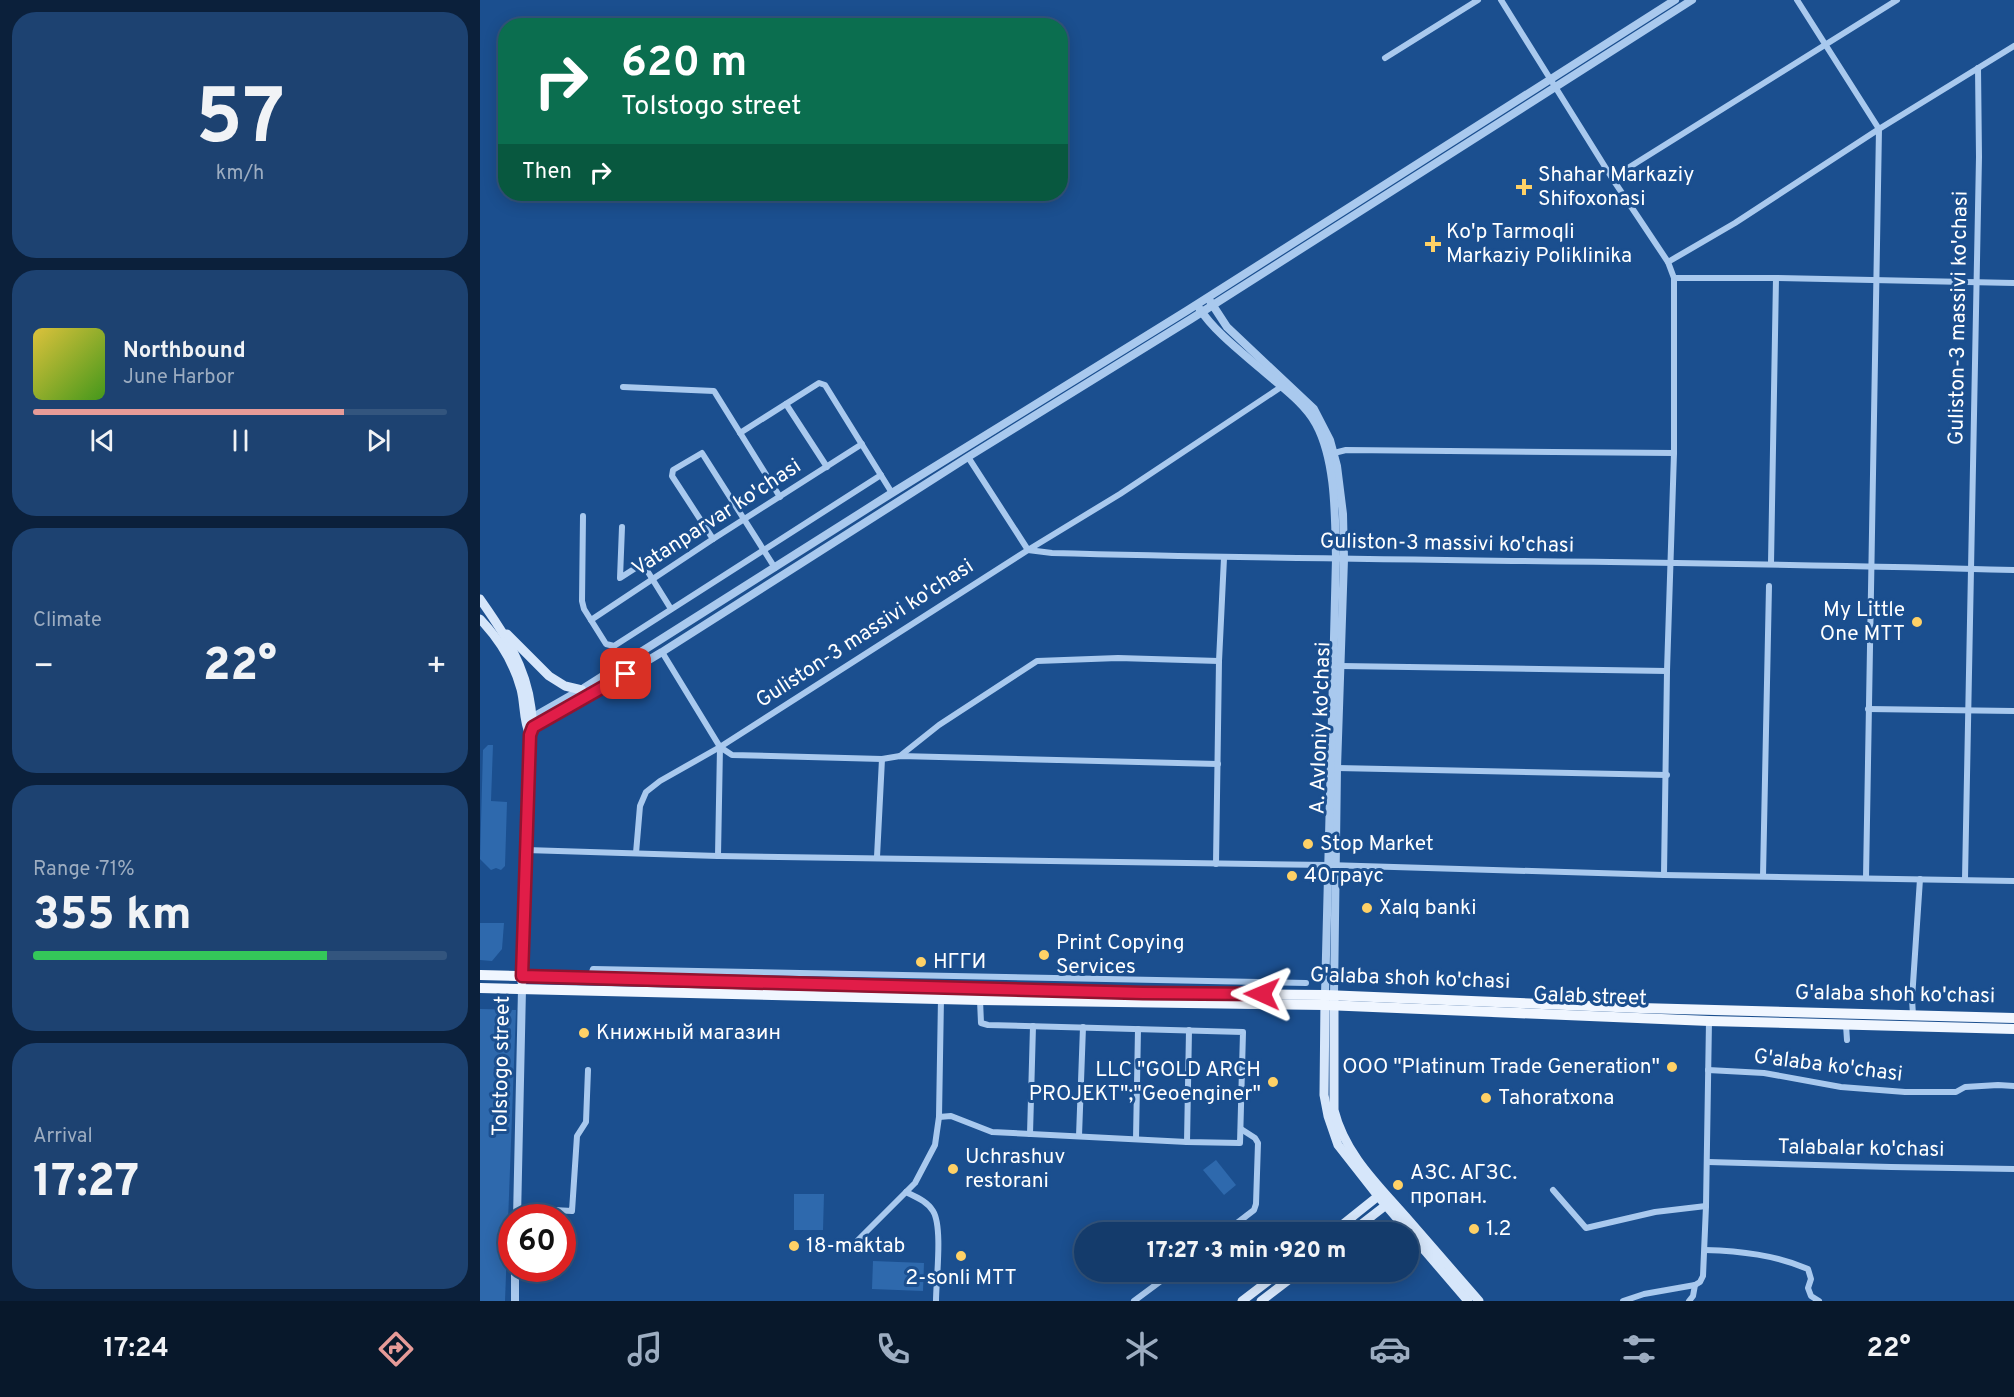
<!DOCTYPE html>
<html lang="en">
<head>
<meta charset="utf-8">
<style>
	:root { --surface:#143b6b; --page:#1d4271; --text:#f1f3f6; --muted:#9dadc1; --line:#33557e; --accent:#e69b98 }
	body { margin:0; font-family:Overpass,sans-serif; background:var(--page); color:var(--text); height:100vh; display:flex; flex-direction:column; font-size:22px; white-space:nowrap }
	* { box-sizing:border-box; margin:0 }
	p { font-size:20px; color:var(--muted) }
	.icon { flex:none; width:33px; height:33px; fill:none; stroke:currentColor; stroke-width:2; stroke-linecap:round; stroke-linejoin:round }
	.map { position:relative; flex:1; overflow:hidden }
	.drawer { display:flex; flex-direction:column; gap:12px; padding:12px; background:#0b203b; width:480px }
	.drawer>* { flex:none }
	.banner { position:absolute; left:18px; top:18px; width:570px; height:183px; border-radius:24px; box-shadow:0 3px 15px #0003,0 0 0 2px var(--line); background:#0b6e4f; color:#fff; overflow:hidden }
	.speed { position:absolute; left:18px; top:1204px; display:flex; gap:12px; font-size:30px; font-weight:700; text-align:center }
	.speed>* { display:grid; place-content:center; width:78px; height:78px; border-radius:50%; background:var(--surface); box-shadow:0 3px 15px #0003,0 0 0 2px var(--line); line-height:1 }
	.speed .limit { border:9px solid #d22; background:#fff; color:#111 }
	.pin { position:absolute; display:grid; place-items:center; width:51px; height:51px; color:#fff; margin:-26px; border-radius:12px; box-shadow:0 3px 9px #0006 }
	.me { position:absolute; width:66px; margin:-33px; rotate:271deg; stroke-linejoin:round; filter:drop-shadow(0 0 4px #0008) }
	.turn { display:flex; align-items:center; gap:21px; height:126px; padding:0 24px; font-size:27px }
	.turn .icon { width:78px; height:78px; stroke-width:2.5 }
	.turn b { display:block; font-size:42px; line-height:51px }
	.then { display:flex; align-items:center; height:57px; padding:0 24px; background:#0003; gap:12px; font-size:22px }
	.big { font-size:45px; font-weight:800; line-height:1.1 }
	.drawer .card { flex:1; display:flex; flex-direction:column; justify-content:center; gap:9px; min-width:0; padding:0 21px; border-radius:24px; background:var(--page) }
	.drawer .dial { align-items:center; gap:0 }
	.dial b { font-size:78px; line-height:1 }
	.song { display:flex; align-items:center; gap:18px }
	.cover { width:72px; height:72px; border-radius:9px; background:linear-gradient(135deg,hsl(50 70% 55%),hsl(100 70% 35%)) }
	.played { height:6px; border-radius:3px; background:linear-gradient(90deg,var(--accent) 75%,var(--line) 75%) }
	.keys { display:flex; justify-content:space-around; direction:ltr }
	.heat { display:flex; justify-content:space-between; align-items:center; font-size:33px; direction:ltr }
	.charge { height:9px; border-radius:4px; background:linear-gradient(90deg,#34c759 71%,var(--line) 0) }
	.trip { position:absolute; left:594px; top:1222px; width:345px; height:60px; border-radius:30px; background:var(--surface); box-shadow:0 3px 15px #0003,0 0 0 2px var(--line); font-weight:800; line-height:60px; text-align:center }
	.dock { display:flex; height:96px; justify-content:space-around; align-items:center; background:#08182b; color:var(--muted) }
	.dock .icon { width:42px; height:42px }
	.dock .selected { color:var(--accent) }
	.dock b { font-size:27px; color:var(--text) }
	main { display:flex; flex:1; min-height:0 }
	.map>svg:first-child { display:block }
	.green { fill:#2e69ad }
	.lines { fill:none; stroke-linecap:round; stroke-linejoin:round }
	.minor { stroke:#a9c9ee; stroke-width:6 }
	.tertiary { stroke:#a9c9ee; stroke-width:8 }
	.secondary { stroke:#d6e6fa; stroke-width:9 }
	.primary { stroke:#f0f6ff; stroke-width:10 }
	.route-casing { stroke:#92132f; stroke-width:15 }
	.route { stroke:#e11d48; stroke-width:10 }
	.poi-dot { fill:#ffd166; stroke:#1b4f8f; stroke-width:2 }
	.labels { text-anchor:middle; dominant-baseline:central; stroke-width:6; stroke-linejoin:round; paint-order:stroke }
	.poi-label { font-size:21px; fill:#fff; stroke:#1b4f8f; text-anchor:start }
	.street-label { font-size:21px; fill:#fff; stroke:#1b4f8f }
</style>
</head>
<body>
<main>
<section class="drawer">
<div class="card dial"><b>57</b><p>km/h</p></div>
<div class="card">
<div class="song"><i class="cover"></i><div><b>Northbound</b><p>June Harbor</p></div></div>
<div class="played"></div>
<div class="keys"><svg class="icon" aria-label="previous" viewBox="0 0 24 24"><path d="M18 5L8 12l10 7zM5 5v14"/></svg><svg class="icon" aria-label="pause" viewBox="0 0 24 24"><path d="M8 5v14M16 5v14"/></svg><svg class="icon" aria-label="next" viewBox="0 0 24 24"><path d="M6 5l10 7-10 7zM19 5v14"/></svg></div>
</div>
<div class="card"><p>Climate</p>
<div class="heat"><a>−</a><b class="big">22°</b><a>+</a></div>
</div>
<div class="card"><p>Range · 71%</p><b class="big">355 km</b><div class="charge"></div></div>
<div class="card"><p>Arrival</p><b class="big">17:27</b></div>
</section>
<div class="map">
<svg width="1534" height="1301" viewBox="0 0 1534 1301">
	<rect width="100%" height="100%" fill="#1b4f8f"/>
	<!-- green -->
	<g class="green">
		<polygon points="8,745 13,745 11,801 27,802 25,866 21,870 16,868 11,870 0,859 3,750"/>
		<polygon points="0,923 24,923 22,949 12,961 0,960"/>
		<polygon points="0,1009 36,1010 25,1301 0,1301"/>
		<polygon points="736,1160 756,1185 744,1195 723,1170"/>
		<polygon points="314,1194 344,1194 343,1230 314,1230"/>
		<polygon points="393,1261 444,1263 443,1291 392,1289"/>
	</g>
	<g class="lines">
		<!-- minor -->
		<g class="minor">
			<polyline points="1021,0 1132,178 1188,262 1194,278 1194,453 1187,671 1184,875"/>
			<polyline points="1317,0 1399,129 1386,878"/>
			<polyline points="905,58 998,0"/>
			<polyline points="1132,178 1417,0"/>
			<polyline points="1188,262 1255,223 1399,129 1534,46"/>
			<polyline points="1194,278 1296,278 1534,283"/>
			<polyline points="143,387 234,391 300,497"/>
			<polyline points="306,404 347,467"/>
			<polyline points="260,433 339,383 345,385 412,493"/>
			<polyline points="854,453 866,450 1194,453"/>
			<path d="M488,457L548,550L572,553C892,562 1213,560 1534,570"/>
			<polyline points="103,516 102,601 104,609 126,644 134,646 401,475"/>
			<polyline points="142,527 140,578 224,524"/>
			<polyline points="233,539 192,476 193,470 222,453 295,568"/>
			<polyline points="1291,563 1296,278"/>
			<polyline points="163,564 191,609"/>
			<polyline points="111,620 233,539 382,444"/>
			<polyline points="182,652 240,747 252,755 402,759 420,756 738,764"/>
			<polyline points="861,666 1187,671"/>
			<polyline points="1388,709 1534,711"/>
			<polyline points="420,756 459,725 557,661 638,658 739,661"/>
			<polyline points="857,768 1187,775"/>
			<polyline points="46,850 238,856 848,865 1184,875 1534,881"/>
			<polyline points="156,853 160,806 166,792 180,781 240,747 548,550 640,494 801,387"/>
			<polyline points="238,856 240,747"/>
			<polyline points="397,857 402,759"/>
			<polyline points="736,864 739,661 744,558"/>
			<polyline points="1283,876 1289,586"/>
			<polyline points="1485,879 1499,157 1498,68"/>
			<polyline points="110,978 113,969 826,983"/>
			<polyline points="1433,1015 1432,999 1440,879"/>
			<polyline points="1366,1025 1367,1040"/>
			<polyline points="1228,1070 1284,1073 1361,1087 1425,1092 1476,1092 1485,1087 1518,1085 1534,1086"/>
			<polyline points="459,1117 471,1116 512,1132 707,1142 760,1143 763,1032 508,1025 501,1023 500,1000"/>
			<polyline points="550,1134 553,1026"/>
			<polyline points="599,1136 603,1027"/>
			<polyline points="656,1139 658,1029"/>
			<polyline points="707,1142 709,1030"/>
			<polyline points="1228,1162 1411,1167 1534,1169"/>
			<polyline points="1073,1190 1106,1228 1175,1212 1226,1206"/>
			<path d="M426,1192C436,1197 447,1201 453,1211C463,1227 456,1280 456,1301"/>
			<polyline points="37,1208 92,1211 97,1136 106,1122 108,1070"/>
			<polyline points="744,1233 774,1210 776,1204 778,1143 775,1138 761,1129"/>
			<path d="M1225,1250C1261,1251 1295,1255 1328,1269L1331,1279L1328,1288L1331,1296L1339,1301"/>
			<polyline points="367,1251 435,1183 455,1145 459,1117 461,998"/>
			<polyline points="654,1301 693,1272"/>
			<polyline points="1143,1301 1164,1294 1215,1285 1220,1282 1223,1276 1226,1206 1229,1021"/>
			<polyline points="1209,1301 1213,1296 1215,1285"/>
		</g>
		<!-- tertiary -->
		<g class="tertiary">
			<polyline points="730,301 747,327 834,409 850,440 857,466 863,514 864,559 857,768 854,995"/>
			<path d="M719,308C734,331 760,351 781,369C799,385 824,402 836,424C856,461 855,517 856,558L845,995"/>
			<polyline points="48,720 104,688 412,493 708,310 1195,0"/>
			<polyline points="48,728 102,700 182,652 488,457 711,319 1212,0"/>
			<polyline points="37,1218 42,989"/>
			<polyline points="35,1301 35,1269"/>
		</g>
		<!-- secondary -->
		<g class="secondary">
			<path d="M0,599C24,633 46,666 51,708C52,718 54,725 50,735L42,982"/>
			<path d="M0,619C18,638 34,663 41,689C45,704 43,721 50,735"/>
			<polyline points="27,634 69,676 85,686 102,690"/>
			<polyline points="845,999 844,1095 848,1116 858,1145 898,1196 988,1301"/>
			<path d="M854,1000V1110C865,1154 897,1184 926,1217C950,1245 975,1273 999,1301"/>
			<polyline points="852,1233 902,1193"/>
			<polyline points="870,1233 910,1202"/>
			<polyline points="762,1301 800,1272"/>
			<polyline points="781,1301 819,1272"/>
		</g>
		<!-- primary -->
		<g class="primary">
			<polyline points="0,975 663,993 845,995 1160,1008 1534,1018"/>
			<polyline points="0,988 500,1000 845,1005 1229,1021 1534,1029"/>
		</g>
	</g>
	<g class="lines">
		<defs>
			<polyline id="route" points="146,674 53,727 50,735 42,976 663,993 782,994"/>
		</defs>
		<!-- route casing -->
		<use href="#route" class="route-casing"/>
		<!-- route -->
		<use href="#route" class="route"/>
	</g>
	<!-- markers -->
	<g class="poi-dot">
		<path d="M1041 178h6v6h6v6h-6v6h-6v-6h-6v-6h6z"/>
		<path d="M950 235h6v6h6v6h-6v6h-6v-6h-6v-6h6z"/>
		<circle cx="1437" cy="622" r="6"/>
		<circle cx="828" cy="844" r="6"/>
		<circle cx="812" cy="876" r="6"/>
		<circle cx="887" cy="908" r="6"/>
		<circle cx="564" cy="955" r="6"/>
		<circle cx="441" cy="962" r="6"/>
		<circle cx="104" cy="1033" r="6"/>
		<circle cx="1192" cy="1067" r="6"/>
		<circle cx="793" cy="1082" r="6"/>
		<circle cx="1006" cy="1098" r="6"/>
		<circle cx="473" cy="1169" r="6"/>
		<circle cx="918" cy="1185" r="6"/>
		<circle cx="994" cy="1229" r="6"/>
		<circle cx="314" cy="1246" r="6"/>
		<circle cx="481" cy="1256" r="6"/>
	</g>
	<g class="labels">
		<!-- poi labels -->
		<g class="poi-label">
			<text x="1058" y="175">Shahar Markaziy<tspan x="1058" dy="24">Shifoxonasi</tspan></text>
			<text x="966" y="232">Ko'p Tarmoqli<tspan x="966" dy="24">Markaziy Poliklinika</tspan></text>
			<text x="1425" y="610" text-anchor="end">My Little<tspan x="1425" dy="24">One MTT</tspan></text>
			<text x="840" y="844">Stop Market</text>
			<text x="824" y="876">40граус</text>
			<text x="899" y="908">Xalq banki</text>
			<text x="576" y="943">Print Copying<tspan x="576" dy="24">Services</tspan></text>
			<text x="453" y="962">НГГИ</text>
			<text x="116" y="1033">Книжный магазин</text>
			<text x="1180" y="1067" text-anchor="end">OOO "Platinum Trade Generation"</text>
			<text x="781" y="1070" text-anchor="end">LLC "GOLD ARCH<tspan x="781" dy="24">PROJEKT";"Geoenginer"</tspan></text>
			<text x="1018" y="1098">Tahoratxona</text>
			<text x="485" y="1157">Uchrashuv<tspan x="485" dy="24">restorani</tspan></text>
			<text x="930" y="1173">АЗС. АГЗС.<tspan x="930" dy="24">пропан.</tspan></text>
			<text x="1006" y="1229">1.2</text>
			<text x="326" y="1246">18-maktab</text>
			<text x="481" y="1278" text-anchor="middle">2-sonli MTT</text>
		</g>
		<!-- street labels -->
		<g class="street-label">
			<text transform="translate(1479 318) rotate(-89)">Guliston-3 massivi ko'chasi</text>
			<text transform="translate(237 518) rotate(-33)">Vatanparvar ko'chasi</text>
			<text transform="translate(967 544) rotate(1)">Guliston-3 massivi ko'chasi</text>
			<text transform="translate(385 634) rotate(-33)">Guliston-3 massivi ko'chasi</text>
			<text transform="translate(841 728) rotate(-88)">A. Avloniy ko'chasi</text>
			<text transform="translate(930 979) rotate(2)">G'alaba shoh ko'chasi</text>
			<text transform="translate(1415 995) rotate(1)">G'alaba shoh ko'chasi</text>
			<text transform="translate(1110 997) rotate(2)">Galab street</text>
			<text transform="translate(22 1066) rotate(-89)">Tolstogo street</text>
			<text transform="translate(1348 1066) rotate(7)">G'alaba ko'chasi</text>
			<text transform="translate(1381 1149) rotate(1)">Talabalar ko'chasi</text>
		</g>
	</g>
</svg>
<div class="speed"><div class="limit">60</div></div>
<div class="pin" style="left:146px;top:674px;background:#d93025"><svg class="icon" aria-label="arrive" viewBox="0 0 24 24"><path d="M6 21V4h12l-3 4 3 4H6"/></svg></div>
<svg class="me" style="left:782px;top:994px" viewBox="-20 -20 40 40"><path d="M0-17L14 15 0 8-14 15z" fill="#e11d48" stroke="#fff" stroke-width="4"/></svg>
<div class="trip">17:27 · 3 min · 920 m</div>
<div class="banner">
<div class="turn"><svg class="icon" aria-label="right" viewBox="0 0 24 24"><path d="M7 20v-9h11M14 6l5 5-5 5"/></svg><div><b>620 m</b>Tolstogo street</div></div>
<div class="then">Then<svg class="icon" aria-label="right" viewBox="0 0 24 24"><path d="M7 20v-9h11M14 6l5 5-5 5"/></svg></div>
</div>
</div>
</main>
<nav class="dock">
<b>17:24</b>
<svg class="icon selected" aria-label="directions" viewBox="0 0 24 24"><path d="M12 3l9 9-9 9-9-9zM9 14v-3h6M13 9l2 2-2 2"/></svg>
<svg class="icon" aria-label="music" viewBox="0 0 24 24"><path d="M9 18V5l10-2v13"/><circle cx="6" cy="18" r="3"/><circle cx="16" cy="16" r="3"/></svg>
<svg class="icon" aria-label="phone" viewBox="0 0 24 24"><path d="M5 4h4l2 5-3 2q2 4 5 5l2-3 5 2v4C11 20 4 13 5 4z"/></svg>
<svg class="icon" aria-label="climate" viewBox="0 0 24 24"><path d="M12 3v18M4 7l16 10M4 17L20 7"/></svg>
<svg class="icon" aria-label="car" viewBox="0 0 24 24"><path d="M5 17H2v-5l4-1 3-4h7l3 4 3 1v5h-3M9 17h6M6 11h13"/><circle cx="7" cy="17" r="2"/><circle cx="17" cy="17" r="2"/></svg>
<svg class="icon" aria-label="filters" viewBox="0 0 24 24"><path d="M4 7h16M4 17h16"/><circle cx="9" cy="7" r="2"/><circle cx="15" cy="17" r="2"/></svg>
<b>22°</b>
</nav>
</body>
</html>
